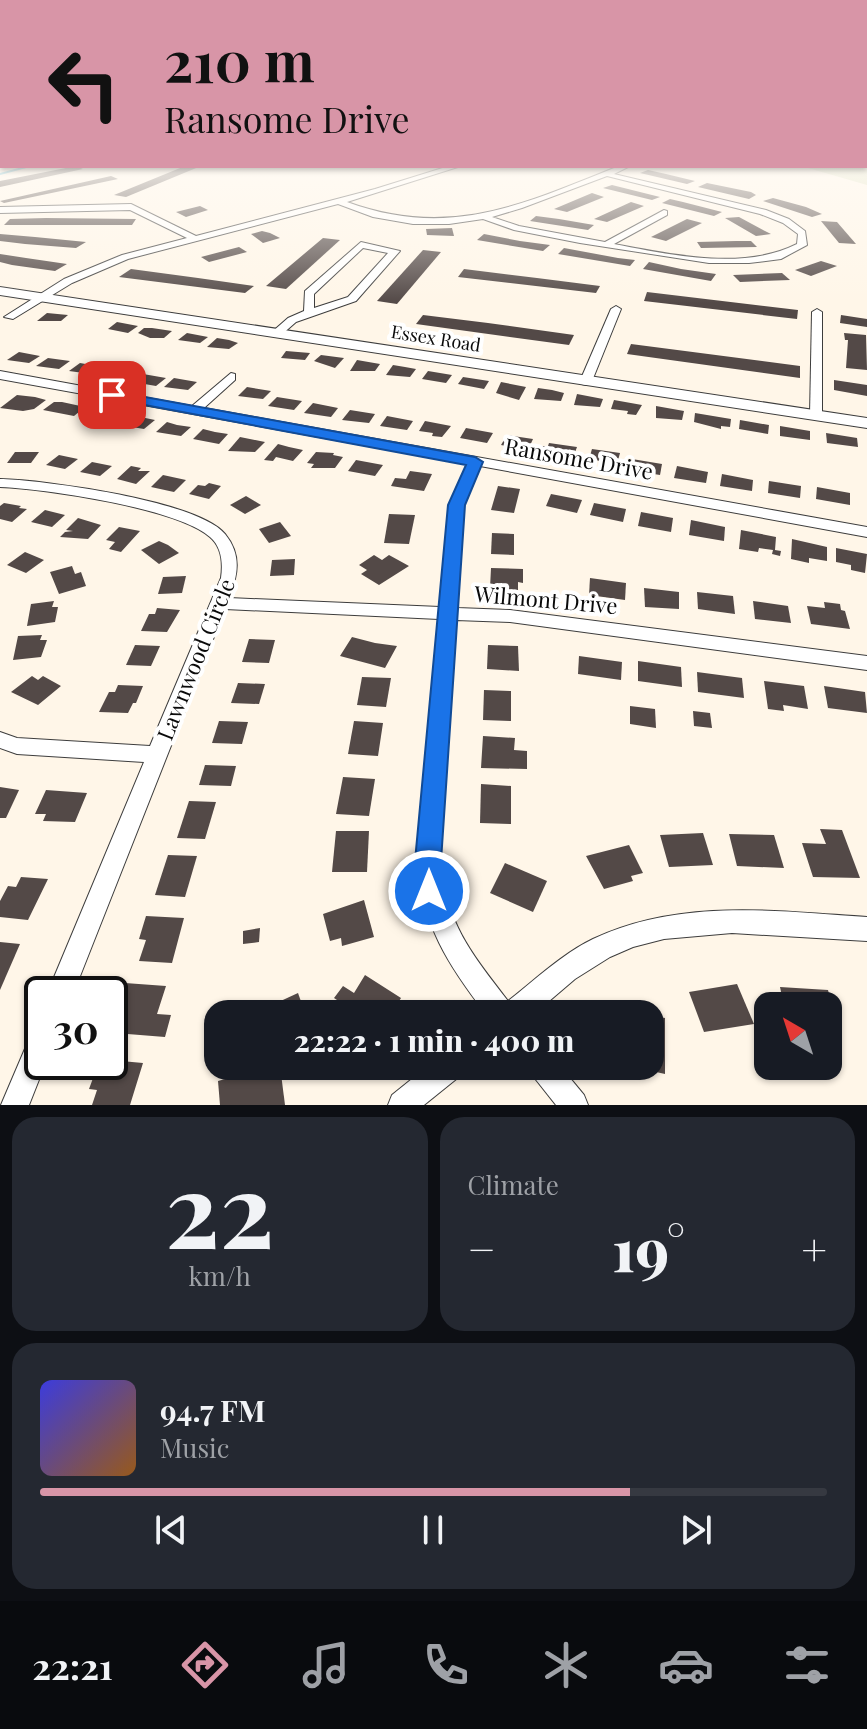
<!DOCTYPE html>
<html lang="en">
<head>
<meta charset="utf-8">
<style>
	:root { --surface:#171b24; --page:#242831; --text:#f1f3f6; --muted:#9ea1a6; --line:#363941; --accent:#d895a7 }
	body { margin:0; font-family:"Playfair Display",serif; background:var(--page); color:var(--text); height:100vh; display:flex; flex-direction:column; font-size:30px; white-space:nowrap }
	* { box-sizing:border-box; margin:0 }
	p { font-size:26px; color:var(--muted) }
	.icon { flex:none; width:44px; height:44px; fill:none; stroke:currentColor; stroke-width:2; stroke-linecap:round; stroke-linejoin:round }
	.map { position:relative; height:1105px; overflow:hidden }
	.sheet { display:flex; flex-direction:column; gap:12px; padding:12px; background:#0d0f14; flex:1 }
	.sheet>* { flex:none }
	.banner { position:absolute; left:0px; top:0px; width:868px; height:168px; box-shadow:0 2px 6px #0004; background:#d895a7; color:#111; overflow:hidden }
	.needle { width:52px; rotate:321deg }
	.fabs { position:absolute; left:754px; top:992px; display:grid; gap:16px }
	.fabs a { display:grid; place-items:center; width:88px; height:88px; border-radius:16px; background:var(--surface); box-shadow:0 2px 6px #0004; font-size:40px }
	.speed { position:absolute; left:24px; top:976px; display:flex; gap:16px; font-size:40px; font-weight:700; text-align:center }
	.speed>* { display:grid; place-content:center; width:104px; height:104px; border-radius:50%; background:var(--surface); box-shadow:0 2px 6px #0004; line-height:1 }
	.speed .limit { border:4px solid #111; border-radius:12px; background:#fff; color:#111 }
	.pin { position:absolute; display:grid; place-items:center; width:68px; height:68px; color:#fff; margin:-34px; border-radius:16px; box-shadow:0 4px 12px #0006 }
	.me { position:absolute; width:88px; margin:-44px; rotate:0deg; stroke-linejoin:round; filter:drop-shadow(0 0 6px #0008) }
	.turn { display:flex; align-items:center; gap:28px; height:168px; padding:0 32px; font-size:36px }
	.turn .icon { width:104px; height:104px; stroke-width:2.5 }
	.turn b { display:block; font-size:56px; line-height:68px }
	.big { font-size:60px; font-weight:800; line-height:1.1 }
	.sheet .card { flex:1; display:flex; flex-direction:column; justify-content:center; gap:12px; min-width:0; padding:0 28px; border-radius:24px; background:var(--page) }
	.sheet .dial { align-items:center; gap:0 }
	.dial b { font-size:104px; line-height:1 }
	.song { display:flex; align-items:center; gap:24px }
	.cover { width:96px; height:96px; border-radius:12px; background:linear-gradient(135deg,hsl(240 70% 55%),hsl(30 70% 35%)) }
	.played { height:8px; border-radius:4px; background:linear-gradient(90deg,var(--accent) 75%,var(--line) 75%) }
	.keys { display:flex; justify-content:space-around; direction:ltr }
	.heat { display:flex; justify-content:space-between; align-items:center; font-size:44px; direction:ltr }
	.sheet .tiles { flex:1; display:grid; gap:12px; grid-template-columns:1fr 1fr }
	.card:last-child { grid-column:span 2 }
	.trip { position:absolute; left:204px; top:1000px; width:460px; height:80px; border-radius:24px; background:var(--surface); box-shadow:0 2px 6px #0004; font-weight:800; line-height:80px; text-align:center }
	.dock { display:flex; height:128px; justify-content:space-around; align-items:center; background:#090b0e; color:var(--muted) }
	.dock .icon { width:56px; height:56px }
	.dock .current { color:var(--accent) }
	.dock b { font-size:36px; color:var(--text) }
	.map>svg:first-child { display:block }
	.cemetery { fill:#dadfbb }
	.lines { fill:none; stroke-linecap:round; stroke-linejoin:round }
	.stream { stroke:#33accd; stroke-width:2 }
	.building { fill:#534947 }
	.minor-casing { stroke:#3d3d3d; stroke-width:2 }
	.tertiary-casing { stroke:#3d3d3d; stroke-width:2 }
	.minor { fill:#fff; fill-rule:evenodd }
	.tertiary { fill:#fff; fill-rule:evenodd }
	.route { fill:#1a73e8; stroke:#114b97; stroke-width:2 }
	.labels { text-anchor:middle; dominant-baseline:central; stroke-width:8; stroke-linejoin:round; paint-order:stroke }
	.far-street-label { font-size:18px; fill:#0a0a0a; stroke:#fff }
	.street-label { font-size:22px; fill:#0a0a0a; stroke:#fff }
</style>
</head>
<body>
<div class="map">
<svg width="867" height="1105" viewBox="0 0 867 1105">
	<rect width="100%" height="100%" fill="#fff6e8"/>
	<!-- cemetery -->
	<polygon class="cemetery" points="867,148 867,185 801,166 866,166"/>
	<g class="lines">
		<!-- stream -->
		<polyline class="stream" points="0,174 30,166"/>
	</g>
	<!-- building -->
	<g class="building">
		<polygon points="76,166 83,169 0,187 0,181"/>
		<polygon points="185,166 201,166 126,197 114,195"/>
		<polygon points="648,170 666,174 695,181 687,184 640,173"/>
		<polygon points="111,176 118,179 4,203 0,201"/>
		<polygon points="707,183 751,192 756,195 749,199 698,187"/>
		<polygon points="612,185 660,197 652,200 603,188"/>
		<polygon points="592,193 604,197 567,212 554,209"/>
		<polygon points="773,198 806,207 822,214 812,217 763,201"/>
		<polygon points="670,199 683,202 722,212 714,216 662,203"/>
		<polygon points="631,202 644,206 607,222 594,219"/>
		<polygon points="200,206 208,210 186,217 176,212"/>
		<polygon points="536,216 559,219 594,225 588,230 530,221"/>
		<polygon points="739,217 765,231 771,234 756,236 725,218"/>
		<polygon points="10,219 46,218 136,219 132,225 4,225"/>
		<polygon points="687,219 702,223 666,241 651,237"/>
		<polygon points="821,221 837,222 856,244 839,243"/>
		<polygon points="452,228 454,236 427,235 426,229"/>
		<polygon points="262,231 270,233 280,238 263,243 251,234"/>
		<polygon points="0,234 35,237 86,242 76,248 25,244 0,241"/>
		<polygon points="484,234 520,241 550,245 543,251 477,240"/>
		<polygon points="323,238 340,240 286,289 266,286"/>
		<polygon points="736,241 751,241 757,247 701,248 697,242"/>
		<polygon points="239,247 247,252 209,262 201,257"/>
		<polygon points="564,248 618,258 635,260 630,266 558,254"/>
		<polygon points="423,250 441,252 397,304 377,301"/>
		<polygon points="0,254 26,258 67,264 55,271 12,265 0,262"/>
		<polygon points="821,261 837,266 811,276 795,270"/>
		<polygon points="649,262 681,269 716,274 711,281 643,269"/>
		<polygon points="131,269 198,278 254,286 245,293 119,277"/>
		<polygon points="464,269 537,278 600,286 596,293 458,277"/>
		<polygon points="782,273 790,280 740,282 733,275"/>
		<polygon points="647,292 798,310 797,319 644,301"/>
		<polygon points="47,313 68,315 61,321 37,321"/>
		<polygon points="423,315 488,323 574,335 569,345 416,324"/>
		<polygon points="841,315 867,319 867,327 840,323"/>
		<polygon points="117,322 138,326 128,333 108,329"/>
		<polygon points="144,328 152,328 172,331 164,338 150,338 138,333"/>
		<polygon points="187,333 208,337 200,343 178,340"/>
		<polygon points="844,333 866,335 867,370 846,368 848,340 845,340"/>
		<polygon points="217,338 229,340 238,343 229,349 207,347"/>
		<polygon points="631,344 800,366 800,378 627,354"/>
		<polygon points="286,351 310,353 305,360 281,358"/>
		<polygon points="19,352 40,356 29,363 7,360"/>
		<polygon points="321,355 344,358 335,368 314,361"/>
		<polygon points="48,358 70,361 59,369 36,366"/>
		<polygon points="357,360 380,364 375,371 350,371"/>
		<polygon points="80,363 102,367 91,374 69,371"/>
		<polygon points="393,365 405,367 416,369 410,377 386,375"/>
		<polygon points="111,368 134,372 124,380 100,376"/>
		<polygon points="428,371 452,375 446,383 422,379"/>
		<polygon points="143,374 166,378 156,386 133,382"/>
		<polygon points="463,377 489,381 484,389 458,384"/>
		<polygon points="174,378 197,382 188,390 164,387"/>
		<polygon points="834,380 867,385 867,396 834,390"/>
		<polygon points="501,382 526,387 519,400 496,393"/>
		<polygon points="247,387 271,391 263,399 238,396"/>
		<polygon points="538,388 552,390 564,393 561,401 534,399"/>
		<polygon points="577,394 603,399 600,407 574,405"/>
		<polygon points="17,395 35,397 46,400 34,409 23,411 0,408"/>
		<polygon points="277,397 302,401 294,410 268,406"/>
		<polygon points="614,400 642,405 636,415 627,414 628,411 611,409"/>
		<polygon points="54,402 62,402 85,407 74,416 43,410"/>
		<polygon points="313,403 338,408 331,417 304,413"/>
		<polygon points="656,406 684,411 682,420 656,418"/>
		<polygon points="96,409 106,411 120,414 109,423 85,418"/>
		<polygon points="350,410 375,414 369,423 342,420"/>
		<polygon points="695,413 731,419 730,427 721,426 721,429 694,422"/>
		<polygon points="131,415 155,420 144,429 120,425"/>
		<polygon points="387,416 413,421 407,430 380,426"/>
		<polygon points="740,420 769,425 768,434 739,429"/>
		<polygon points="425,421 451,426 442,437 432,436 433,433 419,431"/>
		<polygon points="167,422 177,425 191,427 181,436 156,432"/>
		<polygon points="780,426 810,431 810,440 780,436"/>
		<polygon points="466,428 493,433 487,443 460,438"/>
		<polygon points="203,429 215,432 228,434 219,444 193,439"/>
		<polygon points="826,433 857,438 858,447 827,443"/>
		<polygon points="507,435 533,439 528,450 501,445"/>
		<polygon points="240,437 265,442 255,452 228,451"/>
		<polygon points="549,443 577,447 573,458 546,454 547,449 542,446 548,446"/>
		<polygon points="278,444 289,447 303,450 293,461 276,457 273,461 264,460"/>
		<polygon points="592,449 620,453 617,464 589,459"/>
		<polygon points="15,452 39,452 31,463 7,463"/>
		<polygon points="316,452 334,453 333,455 343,457 335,468 311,468 314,464 307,463"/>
		<polygon points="59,455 78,459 65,469 46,465"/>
		<polygon points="632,459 662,464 660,475 629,470"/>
		<polygon points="356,460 383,465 375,476 348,471"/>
		<polygon points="92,462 112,466 100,476 80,472"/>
		<polygon points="131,466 141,468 138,471 150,471 136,484 117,479"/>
		<polygon points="677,466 708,472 706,483 674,478"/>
		<polygon points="410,471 432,474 424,491 391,486 395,478 406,479"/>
		<polygon points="722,474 753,480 752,491 720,486"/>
		<polygon points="163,475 186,480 174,492 151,487"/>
		<polygon points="769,481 801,486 800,498 768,493"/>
		<polygon points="209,483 221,486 209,499 189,494 198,485 205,486"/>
		<polygon points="498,486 520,489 514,513 491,510"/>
		<polygon points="817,487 850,493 850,505 816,499"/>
		<polygon points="551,494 582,500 577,513 546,506"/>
		<polygon points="246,496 261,505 245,514 230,505"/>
		<polygon points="4,503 21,506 19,508 27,509 12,522 0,519 0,506"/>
		<polygon points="594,503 626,509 623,522 590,515"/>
		<polygon points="45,510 65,515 52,527 31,522"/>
		<polygon points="641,512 673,518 671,532 638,526"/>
		<polygon points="389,514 415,515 409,544 384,543"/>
		<polygon points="78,518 101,525 88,539 60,537 65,532 73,531 66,530"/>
		<polygon points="691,520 725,527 724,541 689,535"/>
		<polygon points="280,522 291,536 269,543 259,529"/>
		<polygon points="119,527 140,531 121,552 109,549 115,542 106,540"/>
		<polygon points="741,530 776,537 775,550 781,551 780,556 772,554 773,550 759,548 758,552 739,549"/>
		<polygon points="492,533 514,534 514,555 491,554"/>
		<polygon points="792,539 827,547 827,561 809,558 809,563 791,559"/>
		<polygon points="159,541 168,545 179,553 159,564 141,550"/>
		<polygon points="836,548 867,554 865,573 851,570 851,565 836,562"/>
		<polygon points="25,552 44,560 26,573 7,565"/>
		<polygon points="374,555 382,560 389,555 409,566 379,585 361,574 367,570 359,565"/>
		<polygon points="295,559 294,575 270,576 272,560"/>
		<polygon points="72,566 75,574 81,572 86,586 59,594 50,572"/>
		<polygon points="491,568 523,569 523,583 518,582 518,590 490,588"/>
		<polygon points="186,576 182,593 158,594 163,577"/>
		<polygon points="590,578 626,583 625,600 589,595"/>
		<polygon points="644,588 679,592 679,609 645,607"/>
		<polygon points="697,592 733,596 735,614 698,609"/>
		<polygon points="54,601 52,607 58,607 55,622 27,626 31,604"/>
		<polygon points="753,601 788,606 791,623 755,619"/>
		<polygon points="824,602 840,604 841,610 845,611 850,629 811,624 807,606 825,608"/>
		<polygon points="157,608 180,610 167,632 141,631 149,614 155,614"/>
		<polygon points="42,635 40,640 47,640 41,657 13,660 18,636"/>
		<polygon points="352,637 375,643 397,646 385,668 340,656"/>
		<polygon points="249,639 275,640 269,663 242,662"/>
		<polygon points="135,645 160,646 151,666 126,665"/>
		<polygon points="488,645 518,646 519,671 487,669"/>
		<polygon points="579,656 622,662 621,680 578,674"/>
		<polygon points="638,661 681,667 682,687 638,681"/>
		<polygon points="697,672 742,678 744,698 698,692"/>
		<polygon points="32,676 38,680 43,676 61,686 38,705 11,692"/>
		<polygon points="362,677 391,678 386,707 357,705"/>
		<polygon points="764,681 804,686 808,709 783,705 784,711 768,709"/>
		<polygon points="238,683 265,684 259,704 231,703"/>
		<polygon points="118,685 143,686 136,703 133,703 128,713 99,712 109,692 115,692"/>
		<polygon points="824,686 865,692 867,713 828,708"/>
		<polygon points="484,690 511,691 511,721 483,720"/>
		<polygon points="630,706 655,709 656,728 630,724"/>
		<polygon points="693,711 710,713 712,728 694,726"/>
		<polygon points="219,721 248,722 242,744 212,743"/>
		<polygon points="354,721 383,723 378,756 348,754"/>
		<polygon points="483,736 515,738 514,750 527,751 527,769 481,768"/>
		<polygon points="205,765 236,766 231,786 199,785"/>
		<polygon points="343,777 375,779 369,816 336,814"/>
		<polygon points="481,784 511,786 511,824 480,823"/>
		<polygon points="0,787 19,790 6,818 0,818"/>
		<polygon points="46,790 87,793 75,822 43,821 46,814 35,814"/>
		<polygon points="189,801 216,802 205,839 177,838"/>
		<polygon points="820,829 842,830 860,878 813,877 802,843 826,844"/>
		<polygon points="336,831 369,831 367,872 332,872"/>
		<polygon points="703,833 713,865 669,867 660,835"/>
		<polygon points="729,834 774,835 784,868 737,866"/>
		<polygon points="629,845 643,873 631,876 633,881 604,889 586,856"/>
		<polygon points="168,855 197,856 185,897 155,895"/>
		<polygon points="505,863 547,881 533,912 490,893"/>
		<polygon points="21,877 48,879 28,920 0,917 0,901 8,886 16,887"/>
		<polygon points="364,900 374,937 342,946 341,938 330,941 323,914"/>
		<polygon points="146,916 184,918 172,963 139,961 146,940 139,939"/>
		<polygon points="260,928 259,942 243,944 243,931"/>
		<polygon points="0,942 20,944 0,990"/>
		<polygon points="365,975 401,998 391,1014 340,1014 346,1006 334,998 343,986 354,993"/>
		<polygon points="125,983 166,986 157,1014 171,1015 165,1037 115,1033 122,1010 116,1010"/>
		<polygon points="737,984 754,1024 704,1032 689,992"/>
		<polygon points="780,987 828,990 841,1038 828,1037 828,1006 784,1006"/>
		<polygon points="298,993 304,1010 295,1014 275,1014 272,1005"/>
		<polygon points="650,1015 665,1018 665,1074 634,1067 650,1066"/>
		<polygon points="110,1060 143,1063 130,1105 92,1105 97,1090 89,1089 99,1062"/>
		<polygon points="272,1066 280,1066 285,1105 220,1105 218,1081"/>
	</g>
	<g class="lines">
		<defs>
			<g id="minor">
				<path d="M449,166H461L347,202C451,240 523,204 619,166H630L614,174L766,210L789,219L805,231L807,245L781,259L749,263H709L580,243L514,230L483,219L449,224H413L373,217L338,204L128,259L72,283L13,319L4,317L64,279L122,255L187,238L130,210L0,213V207L131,204L196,236L375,189ZM607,176L760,214L783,223L798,234L797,244C744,271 671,255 614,244L667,215V211L664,210L605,242L519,226L492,217L522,208Z"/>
				<path d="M361,242L400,251L356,301L296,322L280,336H272V332L288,318L304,311L305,291ZM363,248L388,253L348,297L314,308V294Z"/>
				<polygon points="616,306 621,309 592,381 586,385 582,384 580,381 611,309"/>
				<polygon points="817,309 822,312 822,415 816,419 810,415 812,312"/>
				<path d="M0,371L192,406L231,373L235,374V380L204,408L867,527V537L480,466L464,505L457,608L510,610L867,656V670L510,622L456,620L439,861C447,924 471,953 508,1001C535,980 562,954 593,939C680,898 775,911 867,917V941L732,933L664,939L633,947L610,957L575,979L534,1014H486C448,965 422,924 417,861L439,619L225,609L73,994H47L144,762L17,754L0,748V732L17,738L150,746L221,578C223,564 222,547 210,537C177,508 46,489 0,487V479C45,480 198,501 225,534C242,555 238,575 229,598L440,607L450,505L467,464L0,379Z"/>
				<polygon points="42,1026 42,1062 46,1062 29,1105 1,1105 33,1030"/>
				<polygon points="428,1066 464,1066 460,1076 424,1105 388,1105 392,1095"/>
				<polygon points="529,1066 560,1066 584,1095 588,1105 556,1105 533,1076"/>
			</g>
			<polygon id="tertiary" points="0,287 867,418 867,428 0,295"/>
		</defs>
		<!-- minor casing -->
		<use href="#minor" class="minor-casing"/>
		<!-- tertiary casing -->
		<use href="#tertiary" class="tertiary-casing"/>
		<!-- minor -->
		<use href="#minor" class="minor"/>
		<!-- tertiary -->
		<use href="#tertiary" class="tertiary"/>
	</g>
	<!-- sky -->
	<linearGradient id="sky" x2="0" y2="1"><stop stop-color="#90c9ee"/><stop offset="0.49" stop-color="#fffbf5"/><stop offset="1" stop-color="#fffbf5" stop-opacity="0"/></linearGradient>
	<rect width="867" height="303" fill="url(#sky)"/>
	<!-- route -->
	<polygon class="route" points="112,391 475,457 483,462 465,505 441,861 443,891 439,900 429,904 420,900 416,891 415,861 448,505 466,465 107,398 107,392"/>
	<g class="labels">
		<!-- far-street labels -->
		<g class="far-street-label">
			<text transform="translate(436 338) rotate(9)">Essex Road</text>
		</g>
		<!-- street labels -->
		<g class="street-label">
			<text transform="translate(579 458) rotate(10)">Ransome Drive</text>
			<text transform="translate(546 599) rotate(5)">Wilmont Drive</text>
			<text transform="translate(195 659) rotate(-68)">Lawnwood Circle</text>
		</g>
	</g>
</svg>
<div class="fabs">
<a><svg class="needle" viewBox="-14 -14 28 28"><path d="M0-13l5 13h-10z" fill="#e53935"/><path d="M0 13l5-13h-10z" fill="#9ea1a6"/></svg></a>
</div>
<div class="speed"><div class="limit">30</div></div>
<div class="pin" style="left:112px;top:395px;background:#d93025"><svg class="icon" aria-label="arrive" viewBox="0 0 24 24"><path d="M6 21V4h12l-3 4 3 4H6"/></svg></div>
<svg class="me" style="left:429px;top:891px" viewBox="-20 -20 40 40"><circle r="17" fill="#1a73e8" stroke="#fff" stroke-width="3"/><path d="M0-11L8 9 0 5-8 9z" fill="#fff"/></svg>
<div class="trip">22:22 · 1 min · 400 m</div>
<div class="banner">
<div class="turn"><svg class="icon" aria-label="left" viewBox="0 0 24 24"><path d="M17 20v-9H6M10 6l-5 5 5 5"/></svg><div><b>210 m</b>Ransome Drive</div></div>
</div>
</div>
<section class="sheet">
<div class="tiles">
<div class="card dial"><b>22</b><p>km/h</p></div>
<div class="card"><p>Climate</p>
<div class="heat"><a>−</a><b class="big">19°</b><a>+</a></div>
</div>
<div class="card">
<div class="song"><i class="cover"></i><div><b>94.7 FM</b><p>Music</p></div></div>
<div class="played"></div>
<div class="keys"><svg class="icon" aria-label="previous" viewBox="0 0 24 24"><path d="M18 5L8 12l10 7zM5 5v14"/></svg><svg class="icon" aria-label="pause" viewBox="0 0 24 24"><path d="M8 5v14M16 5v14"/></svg><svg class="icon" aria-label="next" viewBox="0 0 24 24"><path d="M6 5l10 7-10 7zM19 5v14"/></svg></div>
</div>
</div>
</section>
<nav class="dock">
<b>22:21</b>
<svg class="icon current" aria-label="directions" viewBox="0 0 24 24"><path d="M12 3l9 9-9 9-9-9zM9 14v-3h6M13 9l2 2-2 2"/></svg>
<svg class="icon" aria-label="music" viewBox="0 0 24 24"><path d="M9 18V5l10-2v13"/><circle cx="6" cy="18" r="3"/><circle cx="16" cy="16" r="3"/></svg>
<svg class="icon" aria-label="phone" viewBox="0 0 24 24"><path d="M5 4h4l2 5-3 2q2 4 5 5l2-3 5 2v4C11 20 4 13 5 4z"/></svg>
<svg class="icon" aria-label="climate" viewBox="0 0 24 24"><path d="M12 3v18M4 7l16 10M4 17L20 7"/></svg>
<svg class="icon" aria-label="car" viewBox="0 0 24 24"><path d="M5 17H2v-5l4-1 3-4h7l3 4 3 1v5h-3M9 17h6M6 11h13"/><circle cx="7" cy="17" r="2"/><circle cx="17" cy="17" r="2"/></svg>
<svg class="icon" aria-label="filters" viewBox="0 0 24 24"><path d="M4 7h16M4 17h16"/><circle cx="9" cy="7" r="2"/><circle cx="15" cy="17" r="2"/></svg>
</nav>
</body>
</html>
